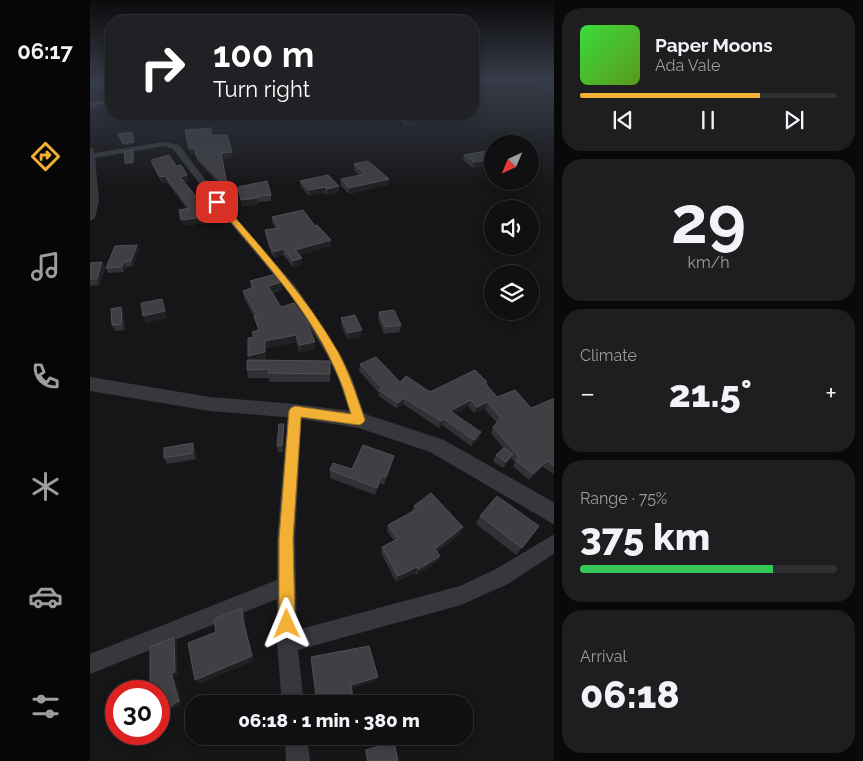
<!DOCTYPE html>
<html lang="en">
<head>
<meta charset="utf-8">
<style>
	:root { --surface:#101012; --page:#1e1e20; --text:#f1f3f6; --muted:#9c9d9f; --line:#303032; --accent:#f2b134 }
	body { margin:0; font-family:Raleway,sans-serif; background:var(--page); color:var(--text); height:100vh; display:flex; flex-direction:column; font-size:19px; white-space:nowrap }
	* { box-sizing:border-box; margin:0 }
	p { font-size:16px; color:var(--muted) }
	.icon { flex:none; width:28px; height:28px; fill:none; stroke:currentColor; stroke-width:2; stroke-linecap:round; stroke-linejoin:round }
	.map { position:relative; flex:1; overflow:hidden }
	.sheet { display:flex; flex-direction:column; gap:8px; padding:8px; background:#09090a; width:309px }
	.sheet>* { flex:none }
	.banner { position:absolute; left:15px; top:15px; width:374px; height:105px; border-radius:20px; box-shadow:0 2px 8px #0003,0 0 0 1px var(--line); background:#202124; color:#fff; overflow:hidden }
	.needle { width:32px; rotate:224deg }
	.tools { position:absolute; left:394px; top:135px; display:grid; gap:10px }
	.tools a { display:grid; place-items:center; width:55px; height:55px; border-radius:50%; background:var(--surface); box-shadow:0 2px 8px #0003,0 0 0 1px var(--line); font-size:25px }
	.speed { position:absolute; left:15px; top:680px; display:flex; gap:10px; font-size:25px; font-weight:700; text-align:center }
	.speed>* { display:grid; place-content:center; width:65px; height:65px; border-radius:50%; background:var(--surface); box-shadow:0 2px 8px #0003,0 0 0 1px var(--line); line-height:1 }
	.speed .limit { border:8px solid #d22; background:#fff; color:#111 }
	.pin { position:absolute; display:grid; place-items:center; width:42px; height:42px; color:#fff; margin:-21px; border-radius:10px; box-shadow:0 2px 8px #0006 }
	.me { position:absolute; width:55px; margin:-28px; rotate:359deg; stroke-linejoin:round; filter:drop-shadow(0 0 4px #0008) }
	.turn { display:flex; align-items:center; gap:18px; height:105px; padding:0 25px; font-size:22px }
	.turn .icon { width:65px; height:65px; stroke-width:2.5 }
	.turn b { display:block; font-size:35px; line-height:42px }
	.big { font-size:38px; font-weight:800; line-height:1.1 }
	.sheet .card { flex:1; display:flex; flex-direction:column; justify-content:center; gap:8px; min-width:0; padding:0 18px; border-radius:20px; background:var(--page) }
	.sheet .dial { align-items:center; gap:0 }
	.dial b { font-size:65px; line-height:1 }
	.song { display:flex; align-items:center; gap:15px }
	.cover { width:60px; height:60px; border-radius:8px; background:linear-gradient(135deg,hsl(120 70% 55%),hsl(90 70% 35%)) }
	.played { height:5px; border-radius:2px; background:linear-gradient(90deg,var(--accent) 70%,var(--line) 70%) }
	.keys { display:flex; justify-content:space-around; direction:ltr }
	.heat { display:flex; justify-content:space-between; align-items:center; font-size:28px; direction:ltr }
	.charge { height:8px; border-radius:4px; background:linear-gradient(90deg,#34c759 75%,var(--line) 0) }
	.trip { position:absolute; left:95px; top:695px; width:288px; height:50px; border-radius:20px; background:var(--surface); box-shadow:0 2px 8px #0003,0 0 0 1px var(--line); font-weight:800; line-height:50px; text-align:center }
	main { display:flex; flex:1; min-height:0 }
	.tabs { display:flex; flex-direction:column; width:90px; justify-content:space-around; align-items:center; background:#060607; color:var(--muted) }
	.tabs .icon { width:35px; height:35px }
	.tabs .selected { color:var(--accent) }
	.tabs b { font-size:22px; color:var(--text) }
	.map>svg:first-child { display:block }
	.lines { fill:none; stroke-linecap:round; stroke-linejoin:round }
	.minor { fill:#37383d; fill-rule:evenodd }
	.tertiary { fill:#37383d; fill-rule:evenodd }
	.wall { fill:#323236 }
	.shaded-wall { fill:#212124 }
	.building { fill:#3f3f44; stroke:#4f5156 }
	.route { fill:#f2b134; stroke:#9d7322 }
</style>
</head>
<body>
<main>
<nav class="tabs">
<b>06:17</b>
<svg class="icon selected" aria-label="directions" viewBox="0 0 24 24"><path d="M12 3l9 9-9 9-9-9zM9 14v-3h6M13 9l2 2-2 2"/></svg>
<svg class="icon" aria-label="music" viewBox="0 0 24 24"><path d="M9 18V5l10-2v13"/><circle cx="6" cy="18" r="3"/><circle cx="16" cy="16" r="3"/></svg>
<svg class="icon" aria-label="phone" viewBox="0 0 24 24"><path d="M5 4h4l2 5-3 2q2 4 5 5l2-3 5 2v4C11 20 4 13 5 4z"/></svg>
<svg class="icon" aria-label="climate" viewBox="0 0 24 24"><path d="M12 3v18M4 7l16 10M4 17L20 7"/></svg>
<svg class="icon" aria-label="car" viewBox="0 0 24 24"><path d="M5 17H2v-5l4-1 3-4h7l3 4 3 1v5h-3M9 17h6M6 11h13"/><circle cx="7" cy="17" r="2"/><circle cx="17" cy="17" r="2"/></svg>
<svg class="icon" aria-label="filters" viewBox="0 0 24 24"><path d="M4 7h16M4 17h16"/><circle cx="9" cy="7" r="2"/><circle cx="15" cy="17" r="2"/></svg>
</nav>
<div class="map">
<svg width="465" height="761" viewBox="0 0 465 761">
	<rect width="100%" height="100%" fill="#161618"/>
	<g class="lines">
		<!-- minor -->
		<g class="minor">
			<polygon points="21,100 21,104 0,106 0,102"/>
			<polygon points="74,142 89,145 141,213 207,288 250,354 262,378 276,420 274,424 269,426 264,424 248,378 237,355 199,293 135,217 83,149 74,146 5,158 9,201 5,218 0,221 0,148 3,148 4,153"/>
			<polygon points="205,405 210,407 212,411 205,539 207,630 370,586 404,570 465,534 465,553 418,584 371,605 208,650 214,704 192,704 187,643 187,599 0,674 0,654 187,580 187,539 198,411 200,407"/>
			<polygon points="195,736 217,736 220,761 196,761"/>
		</g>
		<!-- tertiary -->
		<g class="tertiary">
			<polygon points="440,81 450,81 465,87 465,93"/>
			<polygon points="0,377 120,397 205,404 269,412 354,440 465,503 465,525 340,452 269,428 205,418 120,411 0,391"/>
		</g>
	</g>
	<!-- wall -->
	<g class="wall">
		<polygon points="304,114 324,114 329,118 328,124 316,126"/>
		<polygon points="122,135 142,152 143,157 132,158 139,195 107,160 105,154 100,154"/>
		<polygon points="402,150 402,164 383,168 373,160 374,155"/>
		<polygon points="61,160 86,166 97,175 98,181 94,182 121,216 122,222 93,226 97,209 77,182 72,183 62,165"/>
		<polygon points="264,164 299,179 298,185 259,194 250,185 251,179 269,175 264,170"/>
		<polygon points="210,181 249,186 249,192 237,195 235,193 219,196 211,187"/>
		<polygon points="148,187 181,195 181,201 168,202 168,205 152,206"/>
		<polygon points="182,217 225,226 241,240 241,246 209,255 212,264 203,267 193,255 185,258 181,253 176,236 175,230 186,229 182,223"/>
		<polygon points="47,245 49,250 43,266 36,267 34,272 18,273 16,268"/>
		<polygon points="12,262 15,269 9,285 0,286 0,263"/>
		<polygon points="160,281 193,290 183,293 191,307 225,342 225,349 210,353 206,342 176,348 176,360 172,360 240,361 240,382 179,382 179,378 158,378 157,370 159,360 158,356 163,337 162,332 168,330 164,317 154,298 153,291 161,288"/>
		<polygon points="33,312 35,330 25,331 22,325"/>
		<polygon points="289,312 311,325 310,332 294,334 288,318"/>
		<polygon points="251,318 271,337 257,339 251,324"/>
		<polygon points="270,364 310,382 340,392 397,382 396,384 407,397 441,408 465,398 465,475 453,467 439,480 423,466 425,462 421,458 413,468 403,461 406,455 413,448 401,433 403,427 407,423 395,409 384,413 378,406 364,414 389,439 381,446 352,425 349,428 313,404 307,409 289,396 289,393 269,371"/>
		<polygon points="194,424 194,431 193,452 188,452 187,446"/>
		<polygon points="103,443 105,449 106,459 77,464 74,458"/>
		<polygon points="304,456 302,464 294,485 290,483 285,495 240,478 240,470 262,469"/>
		<polygon points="324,506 370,534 347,552 350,556 347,562 326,575 325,573 306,582 291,553 292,547 304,541 297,531 298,525 322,512"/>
		<polygon points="390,516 449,526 426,555 386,524"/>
		<polygon points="276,750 308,761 277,761 275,751"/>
	</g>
	<!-- shaded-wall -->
	<g class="shaded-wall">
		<polygon points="10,81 11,81 12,91 0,92 0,88"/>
		<polygon points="2,95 4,100 0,100 0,96"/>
		<polygon points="16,103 17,108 0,111 0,106"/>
		<polygon points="329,118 328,124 316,126 317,121"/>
		<polygon points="42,132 44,145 34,146 33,144"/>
		<polygon points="105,148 106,154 100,154 99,149"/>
		<polygon points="43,150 44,153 44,165 36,166 35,163"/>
		<polygon points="142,152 143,157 132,158 131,153"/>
		<polygon points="402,159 402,164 383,168 384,162"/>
		<polygon points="97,175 98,181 92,183 90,177"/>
		<polygon points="75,176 77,182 72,183 70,177"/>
		<polygon points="299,179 298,185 259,194 259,188"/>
		<polygon points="249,186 249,192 237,195 237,189"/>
		<polygon points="235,187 235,193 219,196 219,190"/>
		<polygon points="167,198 168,205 152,206 151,200"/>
		<polygon points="121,216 122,222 93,226 91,220"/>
		<polygon points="241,240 241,246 205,256 205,250"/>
		<polygon points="47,245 49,250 43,266 41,261"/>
		<polygon points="193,249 193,255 185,258 184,252"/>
		<polygon points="212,258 212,264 203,267 203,261"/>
		<polygon points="12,262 15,269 9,285 7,279"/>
		<polygon points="34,262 36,267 34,272 32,267"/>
		<polygon points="192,282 193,290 179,293 178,286"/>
		<polygon points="72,299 77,318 56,323 53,316"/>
		<polygon points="31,307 33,312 35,330 32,324"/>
		<polygon points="272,330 271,337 257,339 258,333"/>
		<polygon points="206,335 206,342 176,348 176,360 159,363 158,356 175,341"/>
		<polygon points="225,342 225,349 210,353 210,345"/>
		<polygon points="314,398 313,404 307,409 308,403"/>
		<polygon points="381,400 378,406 358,418 360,411"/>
		<polygon points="398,402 395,409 384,413 387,407"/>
		<polygon points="354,419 352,425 349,428 351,421"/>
		<polygon points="194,424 194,431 193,452 192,446"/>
		<polygon points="391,432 389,439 381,446 384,440"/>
		<polygon points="103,443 105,449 106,459 103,453"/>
		<polygon points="423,454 420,460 413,468 416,462"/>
		<polygon points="304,456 302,464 294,485 296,477"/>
		<polygon points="457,461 453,467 439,480 443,474"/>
		<polygon points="292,475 290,483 285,495 287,488"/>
		<polygon points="373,527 370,534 342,555 345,549"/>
		<polygon points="350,556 347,562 326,575 329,569"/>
		<polygon points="327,567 325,573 306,582 308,576"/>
		<polygon points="152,608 155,614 155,626 164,661 109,684 105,680 153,620"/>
		<polygon points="84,637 87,641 88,675 84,676 92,703 69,717 69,713 81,673"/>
		<polygon points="288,677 286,681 260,689 261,685"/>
	</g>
	<!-- building -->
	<g class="building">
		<polygon points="0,81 10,81 10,87 0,88"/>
		<polygon points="0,103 16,103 0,106"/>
		<polygon points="309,114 324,114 329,118 317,121"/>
		<polygon points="121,128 121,135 137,135 142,152 131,153 138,189 106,155 105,148 99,149 95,130"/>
		<polygon points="42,132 44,142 33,144 28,134"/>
		<polygon points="43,150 43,162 35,163 34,152"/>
		<polygon points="402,150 402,159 384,162 374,155"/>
		<polygon points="79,155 86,166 91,165 97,175 90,177 110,201 114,200 121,216 91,220 89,210 100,208 75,176 70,177 61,160"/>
		<polygon points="278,161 299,179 259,188 251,179 275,174 264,164"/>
		<polygon points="238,175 249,186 237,189 235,187 219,190 210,181"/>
		<polygon points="177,181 181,195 167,196 167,198 151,200 148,187"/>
		<polygon points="213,210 225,226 227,225 241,240 205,250 212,258 203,261 193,249 184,252 180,247 175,230 189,228 182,217"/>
		<polygon points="47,245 41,261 34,262 32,267 16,268 25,246"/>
		<polygon points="12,262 7,279 0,279 0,263"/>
		<polygon points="186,274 192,282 178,286 191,307 204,303 217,322 225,342 210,345 206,335 175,341 175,352 158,356 158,338 164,337 162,332 169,330 164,316 167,315 153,291 164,287 160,281"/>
		<polygon points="72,299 75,311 53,316 51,303"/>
		<polygon points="31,307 32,324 22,325 21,309"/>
		<polygon points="304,310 311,325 295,327 289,312"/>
		<polygon points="265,315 272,330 258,333 251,318"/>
		<polygon points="286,357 310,382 316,376 340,392 385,370 397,382 395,383 407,397 425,390 441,408 465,398 465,466 457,461 443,474 426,460 429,457 403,427 411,418 398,402 387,407 381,400 360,411 391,432 384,440 354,419 351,421 314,398 308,403 289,390 292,388 270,364"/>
		<polygon points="157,360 240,361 240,374 178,373 179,369 157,370"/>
		<polygon points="189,424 194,424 192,446 187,446"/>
		<polygon points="103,443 103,453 74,458 74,448"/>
		<polygon points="273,445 304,456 296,477 292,475 287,488 240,470 243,463 262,469"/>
		<polygon points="414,448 423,454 416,462 406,455"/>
		<polygon points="341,493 373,527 345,549 350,556 329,569 327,567 308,576 292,547 308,539 298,525 327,509 324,506"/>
		<polygon points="407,496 449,526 432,548 390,516"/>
		<polygon points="152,608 153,620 162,656 105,680 98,643 126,632 124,619"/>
		<polygon points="84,637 85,672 81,673 89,701 69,713 69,691 57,691 56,687 60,685 60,647"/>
		<polygon points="279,646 288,677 261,685 264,704 227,704 221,657"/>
		<polygon points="304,742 308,761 278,761 276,750"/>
	</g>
	<!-- sky -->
	<linearGradient id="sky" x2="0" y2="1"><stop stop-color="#0c0c0d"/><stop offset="0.43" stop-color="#363c48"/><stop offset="1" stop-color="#363c48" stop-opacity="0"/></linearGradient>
	<rect width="465" height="187" fill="url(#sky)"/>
	<!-- route -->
	<path class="route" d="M127,199L130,200C172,249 216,296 248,352C260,374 267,397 275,420L273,423L269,425L211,417L203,539L205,624L203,630L197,632L191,630L189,624V539L199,411L201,408L205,406L261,414C257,402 254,389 249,378C222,311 170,257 125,203V200Z"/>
</svg>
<div class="tools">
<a><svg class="needle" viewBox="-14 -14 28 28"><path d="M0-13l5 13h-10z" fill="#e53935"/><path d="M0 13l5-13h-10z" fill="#9c9d9f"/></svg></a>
<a><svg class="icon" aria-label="sound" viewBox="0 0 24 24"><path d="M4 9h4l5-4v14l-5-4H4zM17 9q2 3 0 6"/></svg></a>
<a><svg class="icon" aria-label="layers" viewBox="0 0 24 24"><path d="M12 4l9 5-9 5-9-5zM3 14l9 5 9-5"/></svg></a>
</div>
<div class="speed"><div class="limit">30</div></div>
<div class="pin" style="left:127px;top:202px;background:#d93025"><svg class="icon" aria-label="arrive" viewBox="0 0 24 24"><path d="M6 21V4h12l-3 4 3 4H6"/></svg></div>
<svg class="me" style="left:197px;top:624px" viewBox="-20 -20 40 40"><path d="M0-17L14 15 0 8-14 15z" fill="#f2b134" stroke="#fff" stroke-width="4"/></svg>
<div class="trip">06:18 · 1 min · 380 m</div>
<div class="banner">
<div class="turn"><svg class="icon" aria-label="right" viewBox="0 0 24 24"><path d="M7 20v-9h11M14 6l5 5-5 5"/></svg><div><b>100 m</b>Turn right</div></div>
</div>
</div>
<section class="sheet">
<div class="card">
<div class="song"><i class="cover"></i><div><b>Paper Moons</b><p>Ada Vale</p></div></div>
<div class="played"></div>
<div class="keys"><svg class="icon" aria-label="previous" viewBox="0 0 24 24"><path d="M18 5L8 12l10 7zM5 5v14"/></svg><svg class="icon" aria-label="pause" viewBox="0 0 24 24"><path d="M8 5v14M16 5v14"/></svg><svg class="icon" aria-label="next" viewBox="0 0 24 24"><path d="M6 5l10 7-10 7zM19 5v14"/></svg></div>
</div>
<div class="card dial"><b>29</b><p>km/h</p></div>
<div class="card"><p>Climate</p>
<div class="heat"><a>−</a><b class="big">21.5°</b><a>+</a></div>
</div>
<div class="card"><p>Range · 75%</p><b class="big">375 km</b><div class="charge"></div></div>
<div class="card"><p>Arrival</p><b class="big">06:18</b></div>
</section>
</main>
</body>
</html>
